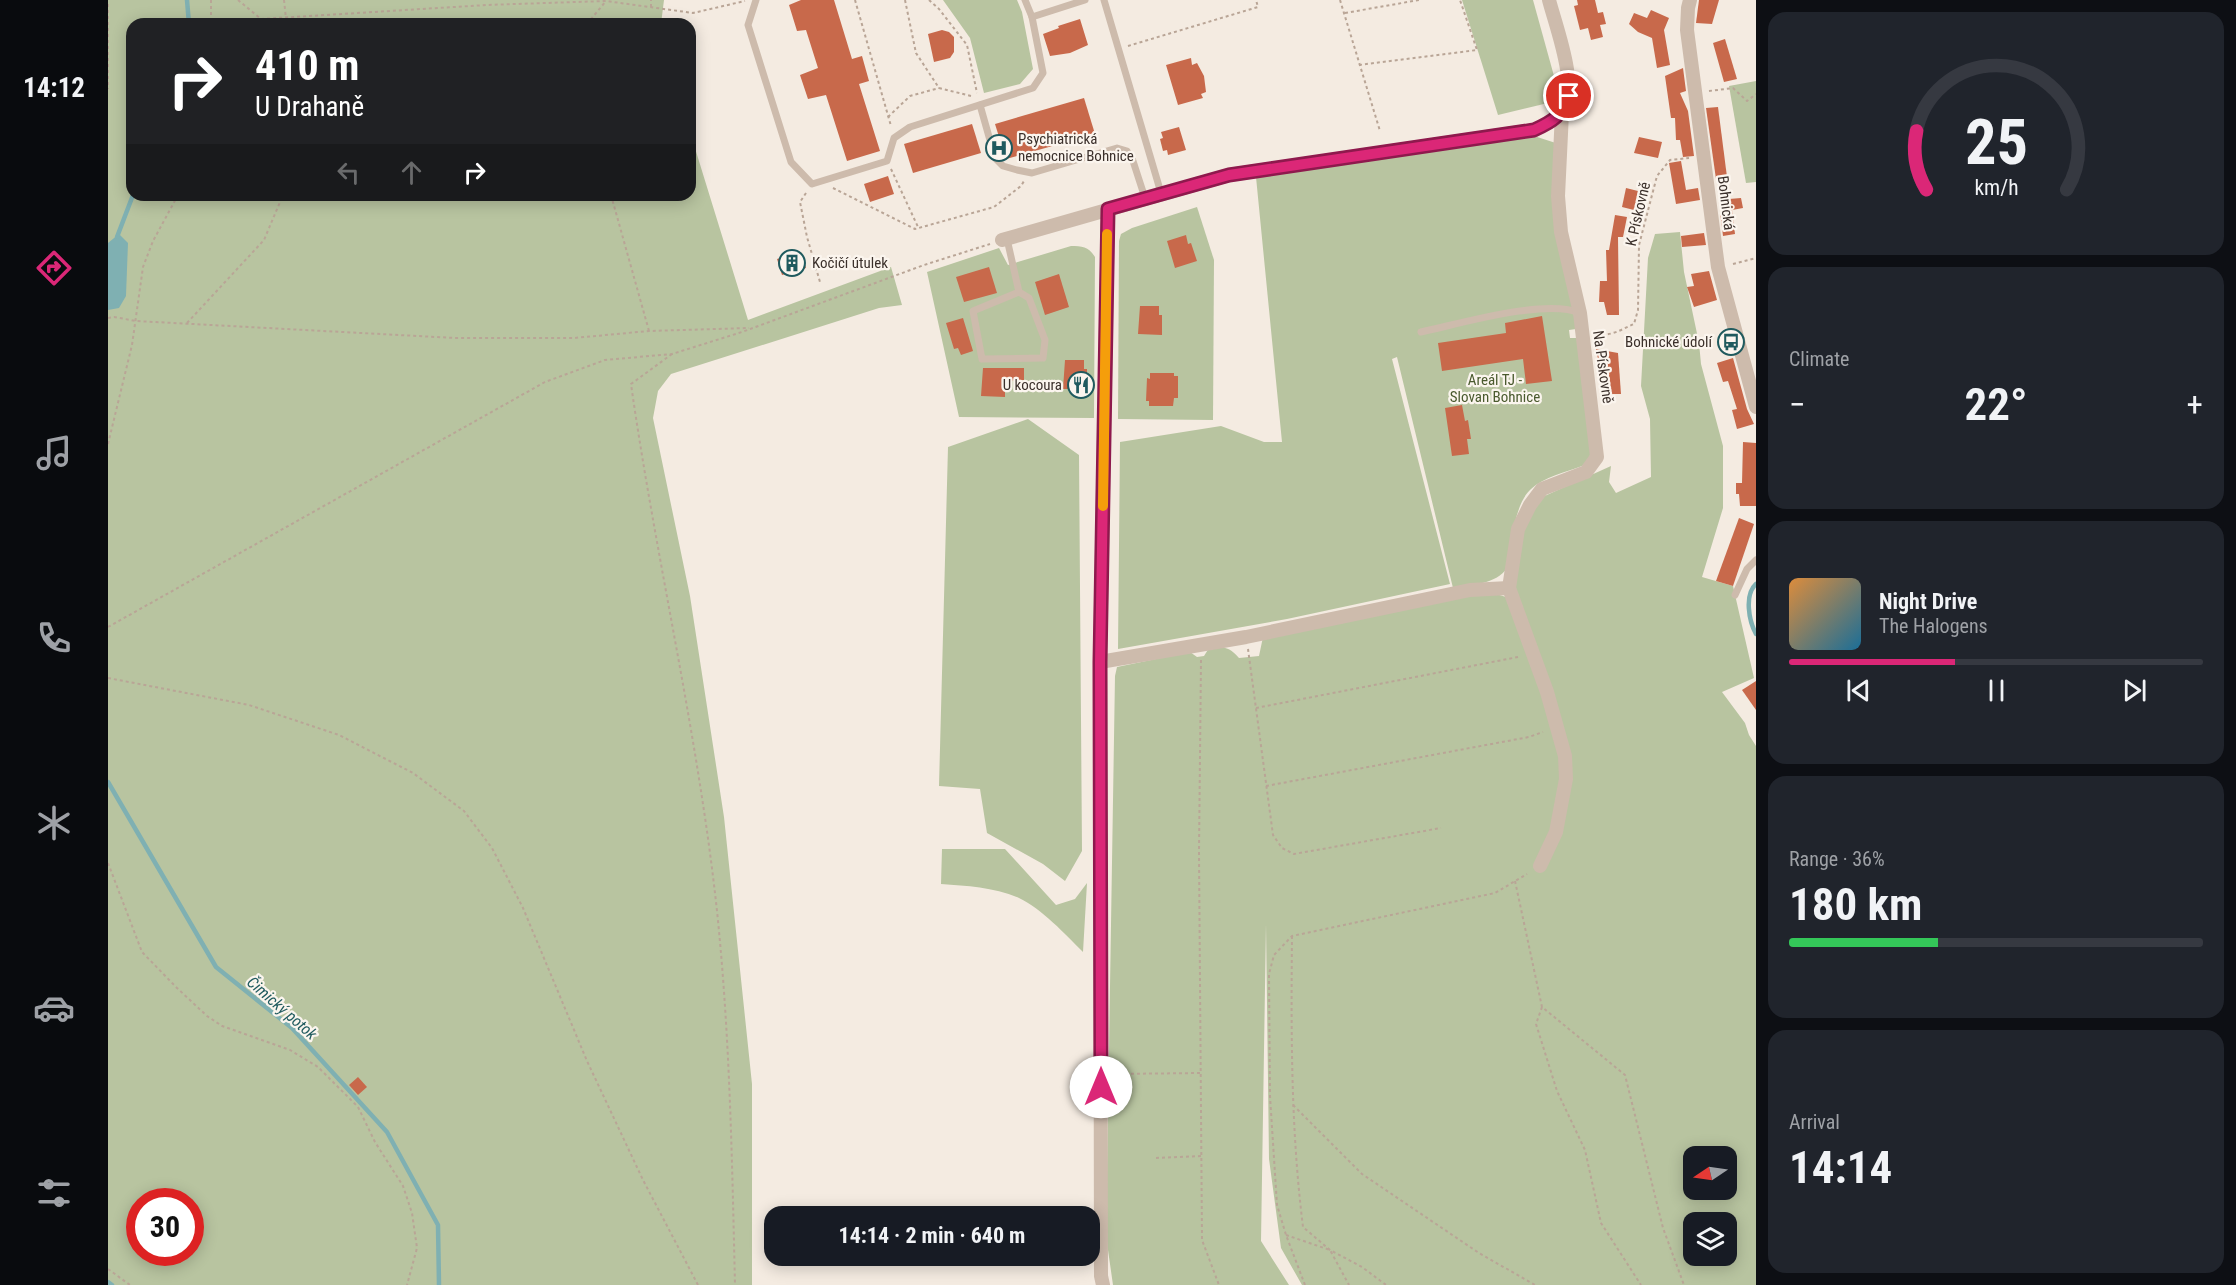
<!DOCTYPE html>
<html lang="en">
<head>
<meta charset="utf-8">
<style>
	:root { --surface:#171b24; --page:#20242c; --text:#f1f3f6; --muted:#9ea1a6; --line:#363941; --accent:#db2777 }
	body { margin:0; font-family:"Roboto Condensed",sans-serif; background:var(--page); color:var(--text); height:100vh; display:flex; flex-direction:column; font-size:22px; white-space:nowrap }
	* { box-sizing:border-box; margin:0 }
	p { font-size:20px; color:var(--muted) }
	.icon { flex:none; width:33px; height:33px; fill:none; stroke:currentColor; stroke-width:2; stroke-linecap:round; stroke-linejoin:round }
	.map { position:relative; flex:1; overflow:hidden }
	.side { display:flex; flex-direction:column; gap:12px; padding:12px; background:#0d0f14; width:480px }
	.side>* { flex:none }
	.hud { position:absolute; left:18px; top:18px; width:570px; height:183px; border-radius:18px; box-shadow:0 3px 15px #0003; background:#202124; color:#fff; overflow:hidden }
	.needle { width:39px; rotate:257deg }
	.fabs { position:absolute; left:1575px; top:1146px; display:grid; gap:12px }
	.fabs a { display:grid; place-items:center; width:54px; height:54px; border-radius:12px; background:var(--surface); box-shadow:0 3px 15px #0003; font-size:30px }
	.speed { position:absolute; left:18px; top:1188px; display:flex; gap:12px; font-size:30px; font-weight:700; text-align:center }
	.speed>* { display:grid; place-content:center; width:78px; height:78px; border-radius:50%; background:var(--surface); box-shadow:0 3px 15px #0003; line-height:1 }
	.speed .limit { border:9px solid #d22; background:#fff; color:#111 }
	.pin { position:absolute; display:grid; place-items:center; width:51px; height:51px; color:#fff; margin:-26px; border:3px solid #fff; border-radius:50%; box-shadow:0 2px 6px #0007 }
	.me { position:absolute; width:66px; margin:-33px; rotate:0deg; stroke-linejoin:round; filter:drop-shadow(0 0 4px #0008) }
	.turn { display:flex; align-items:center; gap:21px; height:126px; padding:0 30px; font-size:27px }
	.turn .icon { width:78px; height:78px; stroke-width:2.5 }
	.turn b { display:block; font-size:42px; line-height:51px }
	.lanes { display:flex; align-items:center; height:57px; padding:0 30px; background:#0003; justify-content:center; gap:30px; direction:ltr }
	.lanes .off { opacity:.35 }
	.big { font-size:45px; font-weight:700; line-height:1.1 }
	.side .card { flex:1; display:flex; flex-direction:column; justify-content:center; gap:9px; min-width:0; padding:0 21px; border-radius:18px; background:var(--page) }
	.side .dial { align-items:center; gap:0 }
	.dial svg { height:156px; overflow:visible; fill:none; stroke:var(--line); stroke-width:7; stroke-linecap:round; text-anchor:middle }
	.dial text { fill:var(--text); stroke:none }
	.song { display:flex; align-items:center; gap:18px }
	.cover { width:72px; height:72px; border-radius:9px; background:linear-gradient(135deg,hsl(30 70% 55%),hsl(200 70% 35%)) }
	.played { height:6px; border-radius:3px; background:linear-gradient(90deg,var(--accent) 40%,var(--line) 40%) }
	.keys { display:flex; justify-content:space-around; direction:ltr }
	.heat { display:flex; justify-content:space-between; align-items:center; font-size:33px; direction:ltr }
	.charge { height:9px; border-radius:4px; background:linear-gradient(90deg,#34c759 36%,var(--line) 0) }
	.trip { position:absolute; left:656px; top:1206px; width:336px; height:60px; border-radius:18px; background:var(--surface); box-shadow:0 3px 15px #0003; font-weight:700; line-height:60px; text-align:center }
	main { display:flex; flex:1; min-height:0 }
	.dock { display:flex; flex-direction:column; width:108px; justify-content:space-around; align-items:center; background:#090b0e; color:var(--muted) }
	.dock .icon { width:42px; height:42px }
	.dock .selected { color:var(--accent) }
	.dock b { font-size:27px; color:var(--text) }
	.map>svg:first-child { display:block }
	.green { fill:#b8c4a0; fill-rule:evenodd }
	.water { fill:#7fb0b2 }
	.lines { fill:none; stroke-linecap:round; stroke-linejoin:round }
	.stream { stroke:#7fb0b2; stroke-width:4.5 }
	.building { fill:#c8694b }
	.path { stroke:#b9a596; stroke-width:2; stroke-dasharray:3 3; stroke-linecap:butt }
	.service { stroke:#cdbbac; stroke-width:7 }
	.minor { stroke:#cdbbac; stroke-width:14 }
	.route-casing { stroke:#8e194d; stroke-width:15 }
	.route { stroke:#db2777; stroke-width:10 }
	.slow { stroke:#f59e0b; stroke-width:10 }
	.labels { text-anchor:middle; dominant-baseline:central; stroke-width:4.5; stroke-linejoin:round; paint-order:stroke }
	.poi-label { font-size:15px; fill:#3b302b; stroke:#fbf5ee; text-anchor:start }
	.street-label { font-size:15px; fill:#3b302b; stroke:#fbf5ee }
	.park-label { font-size:15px; fill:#4a5a2e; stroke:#fbf5ee }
	.water-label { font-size:16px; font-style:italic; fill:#1f5a5e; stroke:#fbf5ee }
</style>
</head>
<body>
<main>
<nav class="dock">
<b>14:12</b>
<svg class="icon selected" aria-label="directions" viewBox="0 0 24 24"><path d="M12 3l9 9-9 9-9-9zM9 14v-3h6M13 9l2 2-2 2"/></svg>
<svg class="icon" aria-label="music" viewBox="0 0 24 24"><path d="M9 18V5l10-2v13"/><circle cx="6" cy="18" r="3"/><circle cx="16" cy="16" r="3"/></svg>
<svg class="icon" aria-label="phone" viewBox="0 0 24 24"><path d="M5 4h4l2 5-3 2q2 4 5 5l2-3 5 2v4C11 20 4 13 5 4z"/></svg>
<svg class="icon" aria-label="climate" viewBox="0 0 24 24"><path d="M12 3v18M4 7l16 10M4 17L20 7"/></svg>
<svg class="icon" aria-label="car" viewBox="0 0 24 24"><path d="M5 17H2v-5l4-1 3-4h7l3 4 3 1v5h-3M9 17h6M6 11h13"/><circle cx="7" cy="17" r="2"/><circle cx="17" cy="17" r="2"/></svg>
<svg class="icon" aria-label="filters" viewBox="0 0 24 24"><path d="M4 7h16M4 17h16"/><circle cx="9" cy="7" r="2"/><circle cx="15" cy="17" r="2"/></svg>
</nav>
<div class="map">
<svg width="1648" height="1285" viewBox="0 0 1648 1285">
	<rect width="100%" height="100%" fill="#f4ebe1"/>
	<!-- green -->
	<g class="green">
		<path d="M0,0H556L553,24H24V195H582V132L640,320L783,267L794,305L771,308L563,374L550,391L545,418L582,596L616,817L644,1084V1285H0ZM32,1202H82V1252H32Z"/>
		<polygon points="835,0 909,0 914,12 925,69 912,84 876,93 862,38"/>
		<polygon points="1354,0 1425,0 1446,76 1440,103 1390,115"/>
		<polygon points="1648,81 1648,182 1638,183 1621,86"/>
		<path d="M1426,136L1454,145L1452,222L1468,329L1461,330L1462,338H1469L1484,451L1479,462L1474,466C1458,472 1436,477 1423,489C1406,504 1403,546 1399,568C1388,585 1363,584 1345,588L1289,357L1284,359L1342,584L1179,619L1010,649L1012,442L1113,426L1156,442H1174L1148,177Z"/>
		<polygon points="1089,207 1106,260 1105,420 1010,419 1011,241 1013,234 1024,228"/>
		<path d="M1572,232L1576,272L1591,343L1593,364L1615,446V508L1594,577L1625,586L1646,678L1614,692L1637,723L1641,735L1648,746V1285H1194L1173,1248L1161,1159L1158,924L1153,1241L1181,1285H1005L998,1236L1007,676L1009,667L1082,652L1089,657L1096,656L1101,648C1115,646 1122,647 1131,658L1151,656L1155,637L1364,595L1385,593L1398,597L1406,583L1414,533L1430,499L1503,466L1501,482L1508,493L1543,477L1542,419L1533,386L1540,258L1547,234ZM1586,1156H1618V1190H1586ZM1586,1222H1618V1256H1586Z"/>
		<path d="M963,246C974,246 981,247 987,257L986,418L851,417L819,272L891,248L900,265Z"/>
		<polygon points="920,419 971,455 974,851 957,881 935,864 879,833 872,789 831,786 840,447"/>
		<path d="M834,849H897L948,905L967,899L979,883L975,952C957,934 934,909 911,898C886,887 859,886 833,884Z"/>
	</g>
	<!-- water -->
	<polygon class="water" points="11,234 20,243 18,296 11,308 0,310 0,243"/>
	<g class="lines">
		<!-- stream -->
		<g class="stream">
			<polyline points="79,0 81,24"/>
			<polyline points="9,237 25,195"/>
			<path d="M1648,584C1636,595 1641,621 1648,634"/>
			<polyline points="0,782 108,967 184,1028 279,1132 330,1225 331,1285"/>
			<polyline points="0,1282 4,1285"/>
		</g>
	</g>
	<!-- building -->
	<g class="building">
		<polygon points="693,0 726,0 744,59 754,56 761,81 751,84 772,151 739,161 718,95 700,99 692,75 710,68 698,30 689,31 681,5"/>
		<polygon points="1469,0 1487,0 1490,13 1495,12 1498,24 1492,25 1495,37 1483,40 1480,28 1472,30 1466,6 1470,5"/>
		<polygon points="1591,0 1611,0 1604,24 1588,23"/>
		<polygon points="1543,10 1561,18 1556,30 1562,65 1549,68 1544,38 1530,32 1521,24 1526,13 1539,18"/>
		<polygon points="972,19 980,45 962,53 942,56 935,34 951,28 950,26"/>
		<polygon points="834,30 841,32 846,37 846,52 842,58 826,62 820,34"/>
		<polygon points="1617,39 1629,79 1616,82 1605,43"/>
		<polygon points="1083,58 1084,65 1089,63 1096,76 1098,92 1093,94 1095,98 1070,105 1058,65"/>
		<polygon points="1575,68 1578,91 1572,93 1580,111 1586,156 1575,157 1572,140 1568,140 1567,118 1563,118 1557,76"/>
		<polygon points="976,98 987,134 898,159 887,124"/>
		<polygon points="1610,107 1619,177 1608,179 1598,108"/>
		<polygon points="864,124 873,153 805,173 796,144"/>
		<polygon points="1071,127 1078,150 1060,155 1059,150 1055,151 1052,139 1055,138 1053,132"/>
		<polygon points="1531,137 1554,142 1550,158 1526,153"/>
		<polygon points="1573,161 1578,190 1590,188 1592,200 1568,204 1561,163"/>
		<polygon points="780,176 786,194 762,202 756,184"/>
		<polygon points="1518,188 1530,191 1526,210 1514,207"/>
		<polygon points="1633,198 1635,208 1624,210 1627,234 1615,236 1612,212 1623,210 1621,199"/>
		<polygon points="1507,215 1519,217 1515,237 1510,237 1511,315 1499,315 1496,302 1491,302 1492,281 1499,281 1498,250 1501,250"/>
		<polygon points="1596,233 1598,245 1574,247 1573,236"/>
		<polygon points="1078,235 1080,244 1083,243 1089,261 1067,268 1059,241"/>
		<polygon points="693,252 698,268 674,275 669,259"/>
		<polygon points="881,267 889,293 856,302 848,277"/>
		<polygon points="1601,271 1609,300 1586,307 1579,287 1586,286 1583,274"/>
		<polygon points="951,274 961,307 937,315 927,282"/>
		<polygon points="1032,306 1051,306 1051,315 1054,315 1054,335 1030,334"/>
		<polygon points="1434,316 1444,381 1418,384 1415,359 1334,371 1330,343 1398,333 1397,323"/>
		<polygon points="855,318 865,351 853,355 850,348 846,349 838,323"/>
		<polygon points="1488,349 1510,353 1513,394 1497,394"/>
		<polygon points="1625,358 1639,409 1646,424 1629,429 1624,410 1629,409 1620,381 1615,382 1609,363"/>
		<polygon points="957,360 976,360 976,369 979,369 979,389 955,389"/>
		<polygon points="875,368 916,368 916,380 897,381 897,397 873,396"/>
		<polygon points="1042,373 1066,373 1066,376 1070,376 1070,398 1066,398 1065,406 1041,406 1041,401 1038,401 1039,378 1042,379"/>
		<polygon points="1354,405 1357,421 1360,420 1363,439 1359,439 1361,454 1344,456 1337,408"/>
		<polygon points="1635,442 1648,443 1648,506 1632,506 1631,494 1628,494 1628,483 1634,483"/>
		<polygon points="1631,518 1646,524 1625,586 1608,581"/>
		<polygon points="1648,681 1648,710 1634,690"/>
		<polygon points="250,1077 259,1087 250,1095 241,1085"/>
	</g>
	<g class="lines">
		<!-- path -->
		<g class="path">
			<polyline points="103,0 103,24"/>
			<polyline points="130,0 153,19 378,5 498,1 585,13 637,1"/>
			<polyline points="176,0 178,19"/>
			<polyline points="747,0 783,126"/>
			<polyline points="797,0 808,53 831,88 863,96"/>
			<polyline points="821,0 831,9 859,45 869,93"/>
			<polyline points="1232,0 1272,131"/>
			<polyline points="0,4 0,89"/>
			<polyline points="543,7 543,0"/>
			<polyline points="1237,13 1311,0"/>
			<polyline points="191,24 191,18"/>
			<polyline points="479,24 498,1"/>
			<polyline points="1020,46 1150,7 1148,0"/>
			<polyline points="1251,65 1369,50 1352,0"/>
			<polyline points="1601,91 1625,88 1639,101 1648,94"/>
			<polyline points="780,117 802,96 831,88"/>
			<polyline points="783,169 810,227"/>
			<polyline points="725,188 807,229 886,207 913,186 916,181"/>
			<polyline points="698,193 692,202 699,237 712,282"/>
			<polyline points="503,195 541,331"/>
			<polyline points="1625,264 1648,258"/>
			<polyline points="0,318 6,317 28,321 347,338 466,338 541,331 641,328"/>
			<polyline points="79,323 156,240 175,195"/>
			<path d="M1488,333C1501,338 1514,329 1526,324L1530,310L1531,245L1549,176L1562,160L1581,158"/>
			<path d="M564,354L523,384C548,560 590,734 609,911C622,1036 624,1160 627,1285"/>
			<polyline points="0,444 24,345 35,267 45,241 70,195"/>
			<polyline points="0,627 437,382 497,360 564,354 634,332 816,265 882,244"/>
			<polyline points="1140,649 1165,835 1174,848 1186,854 1333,828"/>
			<polyline points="1093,660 1091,852 1094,1240 1111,1285"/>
			<polyline points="0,678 141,705 231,735 305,773 356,811 384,848 415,908 479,1061 535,1180 590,1285"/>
			<polyline points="1148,708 1410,657"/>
			<polyline points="1158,786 1421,737 1435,732"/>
			<polyline points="0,863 34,952 69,988 99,1016 114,1026 182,1050 210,1067 250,1107 267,1142 295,1186 304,1213 309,1248 299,1285"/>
			<polyline points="1407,881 1434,1007 1517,1075 1555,1228 1576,1285"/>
			<path d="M1184,936C1183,1034 1183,1131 1195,1227L1222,1250L1254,1267L1278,1285"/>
			<polyline points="1434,1007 1428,1024 1449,1091 1477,1150 1493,1223 1533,1285"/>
			<polyline points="1005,1074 1092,1073"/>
			<polyline points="1185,1105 1254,1174 1371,1253 1427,1285"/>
			<polyline points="1048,1158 1093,1156"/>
			<polyline points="1178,1235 1222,1250 1241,1285"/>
			<polyline points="0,1269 22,1285"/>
			<polyline points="1197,1285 1178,1235 1169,1205 1162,1096 1161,974 1166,955 1184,936 1387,893 1419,874"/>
		</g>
		<!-- service -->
		<g class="service">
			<polyline points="648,0 640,25 683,162 704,184 779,161 786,138 802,127 925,88 935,73 924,17 917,0"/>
			<polyline points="996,0 1053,193"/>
			<polyline points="924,17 977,0"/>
			<polyline points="872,105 887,158 895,166 909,170 924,173 1009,148 1019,151 1025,161 1037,198"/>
			<polyline points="899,239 911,292 865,311 874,359 935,358 937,340 921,298 911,292"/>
			<path d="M1313,332C1351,324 1438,298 1472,313"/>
			<polyline points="1627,595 1639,569 1648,560"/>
		</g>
		<!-- minor -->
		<g class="minor">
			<polyline points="1582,0 1580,8 1579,30 1610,267 1648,407"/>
			<path d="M894,240L1121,175L1426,130C1435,125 1447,121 1454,113C1472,89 1448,27 1441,0"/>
			<polyline points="992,662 1138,637 1362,590 1401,588"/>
			<polyline points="1432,866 1448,832 1458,779 1457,756 1439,692 1401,588 1410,529 1422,505 1434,489 1478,472 1489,457 1472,313 1453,232 1450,196 1454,113"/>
			<polyline points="995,1285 993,1276 992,662 1000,209"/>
		</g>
	</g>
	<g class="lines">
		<defs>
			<path id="route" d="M993,1087L992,662L1000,209L1121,175L1426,130C1446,121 1453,116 1461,96"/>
		</defs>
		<!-- route casing -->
		<use href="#route" class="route-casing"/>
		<!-- route -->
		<use href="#route" class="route"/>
		<!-- slow -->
		<polyline class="slow" points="995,506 999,234"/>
	</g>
	<!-- icons -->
	<defs>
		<symbol id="hospital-ring" viewBox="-11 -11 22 22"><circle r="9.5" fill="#fbf5ee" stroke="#1f5a5e" stroke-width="1.5"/><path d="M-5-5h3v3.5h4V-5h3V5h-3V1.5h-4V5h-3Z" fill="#1f5a5e"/></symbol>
		<symbol id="building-ring" viewBox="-11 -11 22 22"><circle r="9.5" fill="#fbf5ee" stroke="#1f5a5e" stroke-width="1.5"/><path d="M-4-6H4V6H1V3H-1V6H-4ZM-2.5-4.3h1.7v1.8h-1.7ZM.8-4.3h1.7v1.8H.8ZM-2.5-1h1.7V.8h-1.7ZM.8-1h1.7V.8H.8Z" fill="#1f5a5e"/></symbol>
		<symbol id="bus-ring" viewBox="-11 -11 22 22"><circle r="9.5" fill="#fbf5ee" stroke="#1f5a5e" stroke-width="1.5"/><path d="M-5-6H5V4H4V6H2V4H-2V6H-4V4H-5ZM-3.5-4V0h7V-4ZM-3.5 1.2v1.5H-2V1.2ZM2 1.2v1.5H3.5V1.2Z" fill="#1f5a5e"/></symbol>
		<symbol id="restaurant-ring" viewBox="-11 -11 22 22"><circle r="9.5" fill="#fbf5ee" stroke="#1f5a5e" stroke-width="1.5"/><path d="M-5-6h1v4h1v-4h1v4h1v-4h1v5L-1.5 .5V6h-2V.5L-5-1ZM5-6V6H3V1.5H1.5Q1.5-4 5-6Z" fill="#1f5a5e"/></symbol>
	</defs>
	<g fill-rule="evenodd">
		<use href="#hospital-ring" x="876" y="133" width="30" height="30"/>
		<use href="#building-ring" x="669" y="248" width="30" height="30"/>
		<use href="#bus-ring" x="1608" y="327" width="30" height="30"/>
		<use href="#restaurant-ring" x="958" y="370" width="30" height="30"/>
	</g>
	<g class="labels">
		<!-- poi labels -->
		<g class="poi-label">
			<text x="910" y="139">Psychiatrická<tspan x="910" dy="17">nemocnice Bohnice</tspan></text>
			<text x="704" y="263">Kočičí útulek</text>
			<text x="1604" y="342" text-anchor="end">Bohnické údolí</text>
			<text x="954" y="385" text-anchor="end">U kocoura</text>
		</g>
		<!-- street labels -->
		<g class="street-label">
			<text transform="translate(1618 203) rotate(83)">Bohnická</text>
			<text transform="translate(1530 214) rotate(-77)">K Pískovně</text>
			<text transform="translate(1495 367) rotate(82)">Na Pískovně</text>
		</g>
		<!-- park labels -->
		<g class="park-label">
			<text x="1387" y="380">Areál TJ -<tspan x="1387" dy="17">Slovan Bohnice</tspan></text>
		</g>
		<!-- water labels -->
		<g class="water-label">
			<text transform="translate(174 1008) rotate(41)">Čimický potok</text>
		</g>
	</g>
</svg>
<div class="fabs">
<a><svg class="needle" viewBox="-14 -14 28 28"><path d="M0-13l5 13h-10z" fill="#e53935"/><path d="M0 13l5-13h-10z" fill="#9ea1a6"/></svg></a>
<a><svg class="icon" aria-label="layers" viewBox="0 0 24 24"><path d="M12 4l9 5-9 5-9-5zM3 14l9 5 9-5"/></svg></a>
</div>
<div class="speed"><div class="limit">30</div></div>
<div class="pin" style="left:1461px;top:96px;background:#d93025"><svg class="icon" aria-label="arrive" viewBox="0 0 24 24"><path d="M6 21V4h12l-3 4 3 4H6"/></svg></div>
<svg class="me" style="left:993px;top:1087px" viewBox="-20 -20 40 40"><circle r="19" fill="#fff"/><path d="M0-13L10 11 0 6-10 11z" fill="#db2777"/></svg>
<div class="trip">14:14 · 2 min · 640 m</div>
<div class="hud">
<div class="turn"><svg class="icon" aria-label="right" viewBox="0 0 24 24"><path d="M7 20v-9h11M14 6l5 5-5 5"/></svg><div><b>410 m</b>U Drahaně</div></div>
<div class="lanes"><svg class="icon off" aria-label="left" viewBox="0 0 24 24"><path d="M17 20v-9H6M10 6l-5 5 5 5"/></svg><svg class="icon off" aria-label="ahead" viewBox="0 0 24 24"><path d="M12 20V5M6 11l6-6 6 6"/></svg><svg class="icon" aria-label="right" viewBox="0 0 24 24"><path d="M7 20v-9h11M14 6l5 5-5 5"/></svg></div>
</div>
</div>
<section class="side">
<div class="card dial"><svg viewBox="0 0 100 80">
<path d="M14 69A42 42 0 1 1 86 69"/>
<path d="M14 69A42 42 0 0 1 9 39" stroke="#db2777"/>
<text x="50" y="56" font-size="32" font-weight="700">25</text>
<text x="50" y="72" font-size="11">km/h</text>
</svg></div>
<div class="card"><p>Climate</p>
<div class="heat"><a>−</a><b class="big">22°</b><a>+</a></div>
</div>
<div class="card">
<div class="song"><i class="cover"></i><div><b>Night Drive</b><p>The Halogens</p></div></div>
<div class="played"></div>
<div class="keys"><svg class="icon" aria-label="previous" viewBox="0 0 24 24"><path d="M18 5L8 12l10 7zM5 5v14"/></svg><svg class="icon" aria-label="pause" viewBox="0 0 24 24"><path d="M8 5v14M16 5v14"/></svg><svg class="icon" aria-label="next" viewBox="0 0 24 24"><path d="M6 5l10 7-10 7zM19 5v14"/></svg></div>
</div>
<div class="card"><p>Range · 36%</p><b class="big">180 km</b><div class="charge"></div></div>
<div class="card"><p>Arrival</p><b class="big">14:14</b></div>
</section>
</main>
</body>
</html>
